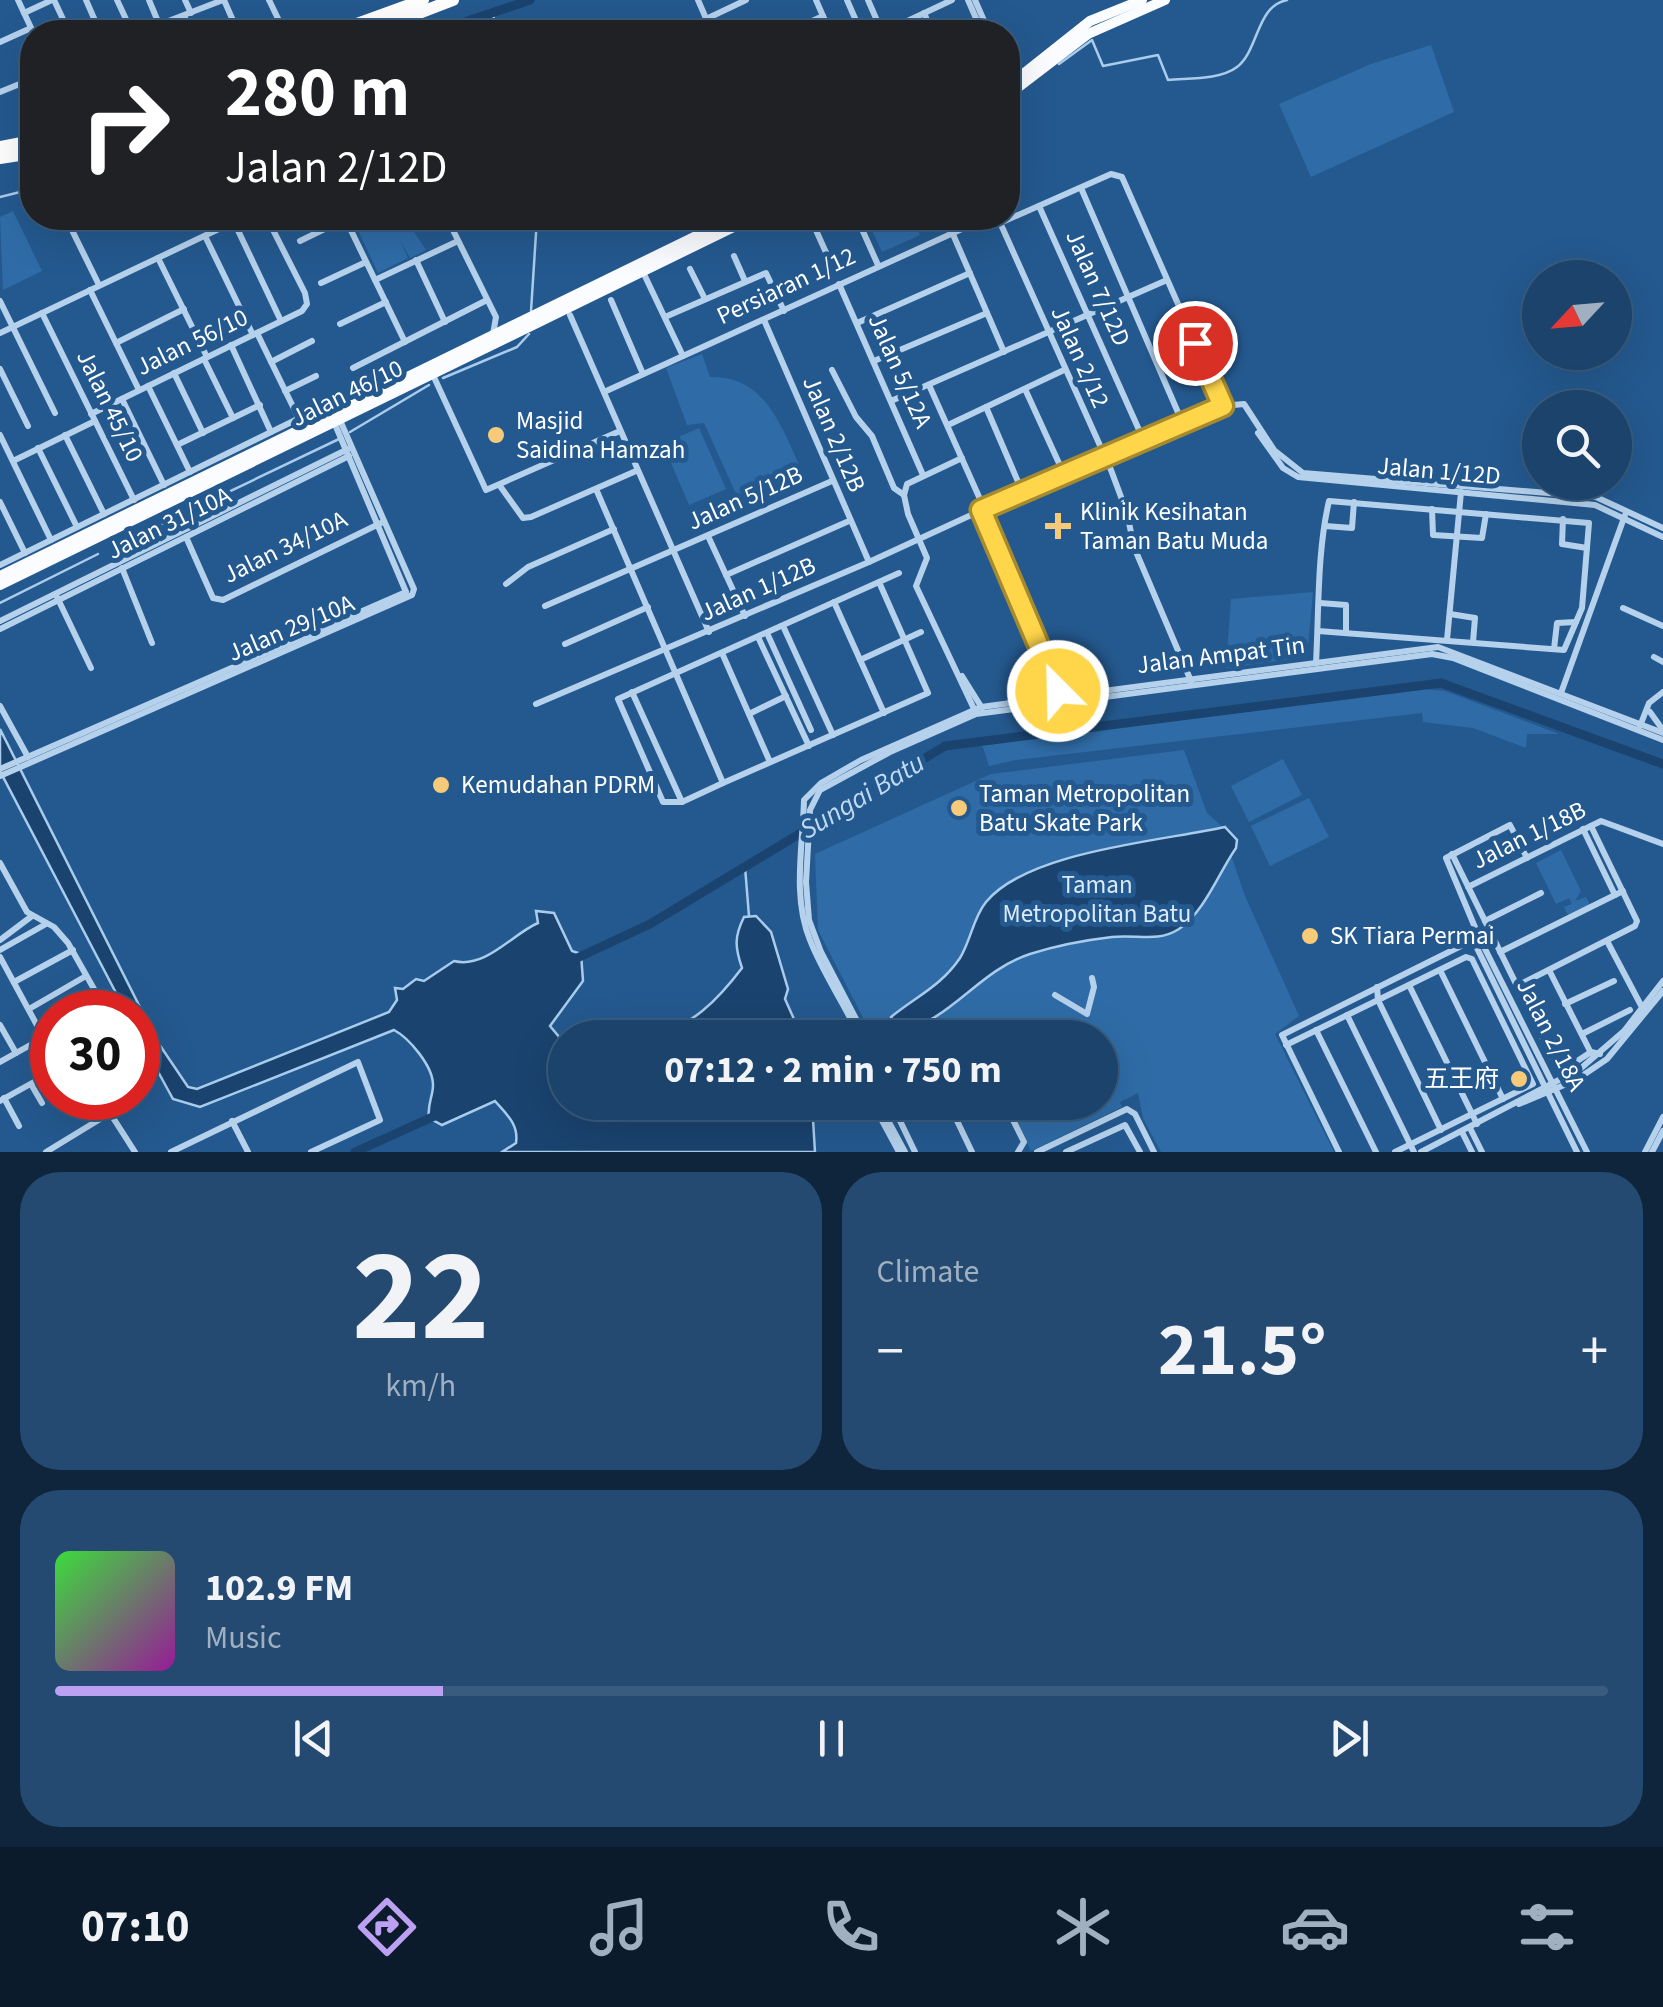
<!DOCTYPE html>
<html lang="en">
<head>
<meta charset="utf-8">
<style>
	:root { --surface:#1b436b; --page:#244a71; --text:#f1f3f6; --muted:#a0b0c1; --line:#395c7e; --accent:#bca0f2 }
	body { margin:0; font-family:"Source Sans 3","Noto Sans SC",sans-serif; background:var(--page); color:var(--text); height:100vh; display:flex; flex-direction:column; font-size:38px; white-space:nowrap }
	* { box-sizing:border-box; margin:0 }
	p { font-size:32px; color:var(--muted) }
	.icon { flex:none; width:55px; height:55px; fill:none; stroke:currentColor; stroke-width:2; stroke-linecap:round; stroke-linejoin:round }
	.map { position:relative; height:1152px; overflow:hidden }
	.sheet { display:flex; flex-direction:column; gap:20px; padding:20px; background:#0f253b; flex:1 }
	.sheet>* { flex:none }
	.guide { position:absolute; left:20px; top:20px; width:1000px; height:210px; border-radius:40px; box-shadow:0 10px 40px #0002,0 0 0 2px var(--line); background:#202124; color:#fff; overflow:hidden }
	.needle { width:65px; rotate:244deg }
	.controls { position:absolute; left:1522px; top:260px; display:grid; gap:20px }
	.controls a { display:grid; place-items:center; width:110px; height:110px; border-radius:50%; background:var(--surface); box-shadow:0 10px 40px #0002,0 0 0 2px var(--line); font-size:50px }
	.speed { position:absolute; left:30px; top:990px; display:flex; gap:20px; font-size:50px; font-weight:700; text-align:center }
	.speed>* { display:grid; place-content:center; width:130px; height:130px; border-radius:50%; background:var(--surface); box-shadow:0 10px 40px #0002,0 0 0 2px var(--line); line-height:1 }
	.speed .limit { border:15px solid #d22; background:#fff; color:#111 }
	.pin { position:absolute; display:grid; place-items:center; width:85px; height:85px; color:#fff; margin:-42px; border:5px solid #fff; border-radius:50%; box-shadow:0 2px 10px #0007 }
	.me { position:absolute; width:110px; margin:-55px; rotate:337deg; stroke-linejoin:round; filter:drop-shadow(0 0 8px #0008) }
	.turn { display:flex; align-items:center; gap:35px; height:210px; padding:0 40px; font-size:45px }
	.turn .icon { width:130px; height:130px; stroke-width:2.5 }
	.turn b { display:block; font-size:70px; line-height:85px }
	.big { font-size:75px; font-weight:700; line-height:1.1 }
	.sheet .card { flex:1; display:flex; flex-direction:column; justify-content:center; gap:15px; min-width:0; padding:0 35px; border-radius:40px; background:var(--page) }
	.sheet .dial { align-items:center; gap:0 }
	.dial b { font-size:130px; line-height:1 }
	.song { display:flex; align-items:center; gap:30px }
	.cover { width:120px; height:120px; border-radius:15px; background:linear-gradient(135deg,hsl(120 70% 55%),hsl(300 70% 35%)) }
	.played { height:10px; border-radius:5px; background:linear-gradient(90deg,var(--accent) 25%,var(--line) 25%) }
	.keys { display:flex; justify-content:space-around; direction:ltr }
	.heat { display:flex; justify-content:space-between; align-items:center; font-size:55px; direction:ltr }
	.sheet .tiles { flex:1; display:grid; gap:20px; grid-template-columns:1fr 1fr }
	.card:last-child { grid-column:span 2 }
	.trip { position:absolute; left:548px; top:1020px; width:570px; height:100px; border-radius:50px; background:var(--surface); box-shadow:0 10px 40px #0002,0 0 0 2px var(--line); font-weight:700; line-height:100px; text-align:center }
	.menu { display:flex; height:160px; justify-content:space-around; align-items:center; background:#0b1b2b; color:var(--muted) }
	.menu .icon { width:70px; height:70px }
	.menu .current { color:var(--accent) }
	.menu b { font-size:45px; color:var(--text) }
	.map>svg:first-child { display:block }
	.green { fill:#2f6ca7 }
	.water { fill:#1a436f; stroke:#a9ccec; stroke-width:2.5 }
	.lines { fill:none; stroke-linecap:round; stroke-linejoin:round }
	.stream { stroke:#a9ccec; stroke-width:2.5 }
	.river { stroke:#1a436f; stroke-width:9 }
	.minor { stroke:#b5d1ec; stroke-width:6 }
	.major { stroke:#fafcff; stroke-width:10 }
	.highway { stroke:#fff; stroke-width:12 }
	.route-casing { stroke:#a68a30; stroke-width:25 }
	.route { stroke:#ffd54a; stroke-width:18 }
	.poi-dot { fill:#f6ca79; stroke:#24598f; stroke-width:4 }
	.labels { text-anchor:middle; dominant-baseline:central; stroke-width:10; stroke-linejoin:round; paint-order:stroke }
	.street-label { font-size:25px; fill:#fff; stroke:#24598f }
	.poi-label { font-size:25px; fill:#fff; stroke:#24598f; text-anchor:start }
	.park-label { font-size:25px; fill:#daeaf9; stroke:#24598f }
	.water-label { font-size:28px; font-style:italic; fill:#c1daf2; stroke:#24598f }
</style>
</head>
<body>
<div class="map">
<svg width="1663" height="1152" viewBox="0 0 1663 1152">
	<rect width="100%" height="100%" fill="#24598f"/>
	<!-- green -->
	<g class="green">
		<polygon points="1431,45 1454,112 1311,177 1279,104 1371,64"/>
		<polygon points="13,211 42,271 3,290 0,217"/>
		<polygon points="379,218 405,218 426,250 410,258 400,240 408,258 378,273 357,228"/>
		<polygon points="866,218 912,218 920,235 882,252"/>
		<path d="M702,354L710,377C766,375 782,429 802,471L737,496L704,423L687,425L666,368Z"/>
		<polygon points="699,428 726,489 689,505 663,444"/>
		<polygon points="1313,592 1307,657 1226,668 1231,599"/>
		<polygon points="1424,689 1445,691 1559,734 1527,734 1526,748 1473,728 1423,722 1422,713 1016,760 989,766 982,744"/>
		<polygon points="1184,750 1207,813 1237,840 1231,855 1245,896 1299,1016 1275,1034 1334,1152 1161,1152 1143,1118 1138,1093 1120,1102 1122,1107 1031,1151 1008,1103 1100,1102 1100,1038 873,1037 818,930 815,854 991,774"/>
		<polygon points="1283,759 1302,795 1249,822 1231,786"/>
		<polygon points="1309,798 1329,837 1270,866 1251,826"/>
		<polygon points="1561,850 1581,891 1575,901 1586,897 1590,905 1568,915 1564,907 1572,904 1569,898 1556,904 1536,863"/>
	</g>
	<!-- water -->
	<g class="water">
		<path d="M0,729L157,1041L188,1087L197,1089L389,1012L397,1000L395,988L403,989L416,979L424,981L454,961C486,969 512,934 538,923L536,911L554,913L572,951L581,954L583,981L550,1026L565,1044V1102L812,1103L815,1152H502L516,1143C519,1124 506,1114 495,1101L442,1125L429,1118C427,1104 433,1097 433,1085C433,1066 409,1038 394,1030L200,1107L173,1099L138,1035V1012H126L0,771Z"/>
		<path d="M1225,827L1237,840L1236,848C1218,874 1205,911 1179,929C1157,943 1137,934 1112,937C1086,940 1055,946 1030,954C978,971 953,1019 900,1032L891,1017C917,996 941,986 960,958C971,940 973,918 986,902C1028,851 1162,841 1225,827Z"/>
		<path d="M756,916L771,932L788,989L785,999L802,1037H651C692,1026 717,1001 742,968C735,947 734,937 744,917Z"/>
	</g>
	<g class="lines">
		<!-- stream -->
		<g class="stream">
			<polyline points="493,14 496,32"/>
			<path d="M1059,64L1092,40L1103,66L1158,55L1168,80C1188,78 1220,80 1237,67C1259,50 1256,6 1287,0"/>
			<polyline points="0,197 32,189"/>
			<polyline points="531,311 537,218"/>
			<polyline points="443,378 517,347 529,334"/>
			<polyline points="350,432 429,385"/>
			<polyline points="124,542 339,439"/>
			<polyline points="0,603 98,554"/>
			<polyline points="745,867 749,916"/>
		</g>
		<!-- river -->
		<g class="river">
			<polyline points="435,32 530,0"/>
			<polyline points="575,959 650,924 945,746 1441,683 1663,764"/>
			<polyline points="355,1152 439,1114"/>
		</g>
		<!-- minor -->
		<g class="minor">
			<polyline points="18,0 33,32"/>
			<polyline points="54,0 69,32"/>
			<polyline points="86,0 100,32"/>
			<polyline points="117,0 132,32"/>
			<polyline points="149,0 159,24"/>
			<polyline points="185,0 191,13"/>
			<polyline points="224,0 238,32"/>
			<polyline points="269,0 284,31"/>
			<polyline points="698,0 712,32"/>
			<polyline points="816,0 830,32"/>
			<polyline points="847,0 861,32"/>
			<polyline points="868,0 882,32"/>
			<polyline points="968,0 982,32"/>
			<polyline points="975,0 989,32"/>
			<polyline points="24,13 52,0"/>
			<polyline points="924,13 932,32"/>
			<polyline points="184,16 191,32"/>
			<polyline points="706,19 746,0"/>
			<polyline points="140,32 223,0"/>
			<polyline points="788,32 823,16"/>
			<polyline points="884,32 952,0"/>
			<polyline points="0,42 31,28"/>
			<polyline points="0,92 32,79"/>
			<polyline points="1081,188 1183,424"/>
			<polyline points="1039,206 1144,441"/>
			<polyline points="66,218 99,285"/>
			<polyline points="345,218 405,342"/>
			<polyline points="447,218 496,317 493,334"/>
			<polyline points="857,218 878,265"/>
			<polyline points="998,218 1111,470 1127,513 1134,547 1191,681"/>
			<polyline points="234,222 281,321"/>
			<polyline points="1000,223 1111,174 1122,177 1223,406"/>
			<polyline points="952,232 1004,352"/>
			<polyline points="205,236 253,335"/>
			<polyline points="300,241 345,219"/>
			<polyline points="734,256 745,281"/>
			<polyline points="828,257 815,228 835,218"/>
			<polyline points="158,258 207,357"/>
			<polyline points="416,260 445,322"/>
			<polyline points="690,269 705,299"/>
			<polyline points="643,272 683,356"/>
			<polyline points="375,280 458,241"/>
			<polyline points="321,283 366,262"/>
			<polyline points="839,284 923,475"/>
			<polyline points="90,290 139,390"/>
			<polyline points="611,300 643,374"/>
			<polyline points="0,301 55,413"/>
			<polyline points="42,313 134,500"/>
			<polyline points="570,315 709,632"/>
			<polyline points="665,317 766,273 784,311"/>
			<polyline points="764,320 869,562"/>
			<polyline points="857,323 970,273"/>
			<polyline points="340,324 386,302"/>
			<polyline points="0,333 242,218"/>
			<polyline points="257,333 299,419"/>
			<polyline points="116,343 184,309"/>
			<polyline points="231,345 271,432"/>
			<polyline points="204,359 233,418"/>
			<polyline points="874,361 987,313"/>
			<polyline points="271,362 312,341"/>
			<polyline points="353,368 487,300"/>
			<polyline points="0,369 28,426"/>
			<polyline points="832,370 856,417 872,436 894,488 904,495"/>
			<polyline points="174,373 203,433"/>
			<polyline points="433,375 486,490 620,431"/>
			<polyline points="929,385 984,508"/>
			<polyline points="148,386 190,472"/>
			<polyline points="1025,389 1063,472"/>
			<polyline points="285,391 316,376"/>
			<polyline points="604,392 986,218"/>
			<polyline points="122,399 164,485"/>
			<polyline points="891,401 1167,280"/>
			<polyline points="986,407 1022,491"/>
			<polyline points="91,414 302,311 307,304 305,293 267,218"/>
			<polyline points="948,425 1064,370"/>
			<polyline points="1258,433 1283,468 1298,477 1595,505 1663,537"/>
			<polyline points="0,435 51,540"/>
			<polyline points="65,435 104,514"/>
			<polyline points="177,445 260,405"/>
			<polyline points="38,448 77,527"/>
			<polyline points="962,458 907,484 904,495 908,514 927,558 916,586 975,711"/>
			<polyline points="13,461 95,421"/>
			<polyline points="500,486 523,518 531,517 636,471"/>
			<polyline points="596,489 723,783 928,693 879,582"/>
			<polyline points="0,502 25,553"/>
			<polyline points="1432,509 1433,535 1482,538 1486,514"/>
			<polyline points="981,510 1060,695"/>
			<polyline points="1563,519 1562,544 1587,548"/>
			<polyline points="1325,526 1352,528 1354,502"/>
			<polyline points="708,536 745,616"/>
			<polyline points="186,537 213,598 223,600 381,523"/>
			<polyline points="0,565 320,408"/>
			<polyline points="122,568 152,643"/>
			<polyline points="726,575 849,521"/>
			<polyline points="506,584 528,567 614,529"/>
			<polyline points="57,597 91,668"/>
			<polyline points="834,602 884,713"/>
			<polyline points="1320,603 1346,605 1346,633"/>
			<polyline points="545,606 832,481"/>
			<polyline points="1623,608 1663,626"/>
			<polyline points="1450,614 1475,618 1473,642"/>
			<polyline points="0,621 348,449"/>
			<polyline points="783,626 833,735"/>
			<polyline points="0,629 349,456"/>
			<polyline points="767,633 811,730"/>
			<polyline points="758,637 809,746"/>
			<polyline points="1447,640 1461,492"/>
			<polyline points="565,644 648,607"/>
			<polyline points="1554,649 1557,623 1576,622"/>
			<polyline points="722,653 770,762"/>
			<polyline points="1654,657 1663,662"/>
			<polyline points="860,660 921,632"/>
			<path d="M1316,663C1319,610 1317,552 1329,501L1589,523L1582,608L1564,650L1318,631"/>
			<polyline points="962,676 982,708"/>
			<polyline points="632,692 682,802"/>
			<polyline points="1561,693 1625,515"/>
			<polyline points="536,704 869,562 1093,459 1110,456 1223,406 1244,404 1274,450 1303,473 1596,497 1663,528"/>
			<polyline points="0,706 28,757"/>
			<polyline points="1650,712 1663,730"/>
			<polyline points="749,714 786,696"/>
			<polyline points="1640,726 1649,703 1663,692"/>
			<polyline points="0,769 406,592 334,422"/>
			<polyline points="0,776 412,595 414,589 339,418"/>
			<polyline points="723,783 682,802 663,802 618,699 899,573"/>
			<polyline points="1583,829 1615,895"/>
			<polyline points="1452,854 1557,1067 1565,1069 1591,1052 1600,1054"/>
			<polyline points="1527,858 1510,825 1446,858 1479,937 1587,1152"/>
			<polyline points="0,863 27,912 54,927 68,943 107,1012"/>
			<polyline points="1468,887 1601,821 1663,844"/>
			<polyline points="1485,921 1541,893"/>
			<polyline points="0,940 32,916"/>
			<polyline points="1473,940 1577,1152"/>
			<polyline points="1607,941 1644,1011"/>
			<polyline points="0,950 46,924"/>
			<polyline points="1500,952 1623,891"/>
			<polyline points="0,957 52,1053"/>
			<polyline points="1440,970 1503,1099"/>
			<polyline points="1549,970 1591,1053"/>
			<polyline points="14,982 73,950"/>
			<polyline points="1409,985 1477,1124"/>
			<polyline points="1517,986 1635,926 1637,921 1591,826"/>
			<polyline points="1377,987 1378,1000 1441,1130"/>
			<polyline points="1055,995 1087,1014 1094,987 1092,978"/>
			<polyline points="1565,1004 1614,981"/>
			<polyline points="29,1009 86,976"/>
			<polyline points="89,1012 103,1005"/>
			<polyline points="1347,1015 1414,1152"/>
			<polyline points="0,1025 16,1053"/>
			<polyline points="1316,1030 1376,1152"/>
			<polyline points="1582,1034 1630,1010"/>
			<path d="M860,1038C845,1004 823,974 810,940C792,897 803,845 804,800L821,783L861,760L981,707L1438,647L1663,733"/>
			<polyline points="866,1038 821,952 809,920 806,882 810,810 820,790 890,752 976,714 1432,654 1453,658 1663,740"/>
			<polyline points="1286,1045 1466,957 1472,959 1533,1084 1395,1152"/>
			<polyline points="0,1062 52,1033"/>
			<polyline points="138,1066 139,1069"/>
			<polyline points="31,1084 42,1103"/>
			<polyline points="4,1098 19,1126"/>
			<polyline points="77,1098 82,1107"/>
			<polyline points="0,1101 52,1072"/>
			<polyline points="872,1102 899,1152"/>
			<polyline points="878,1102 905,1152"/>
			<polyline points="891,1102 915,1152"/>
			<polyline points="948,1102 972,1152"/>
			<polyline points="1004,1102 1024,1142 1018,1152"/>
			<polyline points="1519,1104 1576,1080 1607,1059 1663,991"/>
			<polyline points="232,1121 248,1152"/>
			<polyline points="1470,1128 1482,1152"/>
			<polyline points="1462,1132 1472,1152"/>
			<polyline points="46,1152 110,1113 135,1152"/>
			<polyline points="171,1152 358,1062 380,1120 311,1152"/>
			<polyline points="1037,1152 1127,1109 1135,1114 1154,1152"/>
			<polyline points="1066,1152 1125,1125 1140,1152"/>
			<polyline points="1339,1152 1282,1035 1479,937"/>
			<polyline points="1421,1152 1580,1069 1624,1031 1663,981"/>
			<polyline points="1645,1152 1663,1117"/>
			<polyline points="1652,1152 1663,1131"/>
		</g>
		<!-- major -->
		<g class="major">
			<polyline points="1008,86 1090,21 1142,0"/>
			<polyline points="1008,95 1088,34 1165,0"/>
			<polyline points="0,576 733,218"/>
			<polyline points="0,585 752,218"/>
		</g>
		<!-- highway -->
		<g class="highway">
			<polyline points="335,32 423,0"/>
			<polyline points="370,32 453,0"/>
			<polyline points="0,147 32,141"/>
			<polyline points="0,158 32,153"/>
		</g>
	</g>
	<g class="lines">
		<defs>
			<polyline id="route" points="1058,691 981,510 1223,406 1195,343"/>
		</defs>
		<!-- route casing -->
		<use href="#route" class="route-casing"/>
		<!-- route -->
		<use href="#route" class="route"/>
	</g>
	<!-- markers -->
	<g class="poi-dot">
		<circle cx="496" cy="435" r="10"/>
		<path d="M1053 511h10v10h10v10h-10v10h-10v-10h-10v-10h10z"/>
		<circle cx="441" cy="785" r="10"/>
		<circle cx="959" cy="808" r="10"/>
		<circle cx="1310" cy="936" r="10"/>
		<circle cx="1519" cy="1079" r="10"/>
	</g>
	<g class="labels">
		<!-- street labels -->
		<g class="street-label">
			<text transform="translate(786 286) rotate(-25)">Persiaran 1/12</text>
			<text transform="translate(1098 288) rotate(66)">Jalan 7/12D</text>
			<text transform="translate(192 342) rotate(-26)">Jalan 56/10</text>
			<text transform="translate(1080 357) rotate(66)">Jalan 2/12</text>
			<text transform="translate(900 371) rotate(66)">Jalan 5/12A</text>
			<text transform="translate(347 393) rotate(-26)">Jalan 46/10</text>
			<text transform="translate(110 406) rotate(64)">Jalan 45/10</text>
			<text transform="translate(834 434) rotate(67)">Jalan 2/12B</text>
			<text transform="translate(1439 471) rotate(5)">Jalan 1/12D</text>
			<text transform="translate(745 498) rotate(-24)">Jalan 5/12B</text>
			<text transform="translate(169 523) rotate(-26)">Jalan 31/10A</text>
			<text transform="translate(285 547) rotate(-26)">Jalan 34/10A</text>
			<text transform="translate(758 589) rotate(-24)">Jalan 1/12B</text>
			<text transform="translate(291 628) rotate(-23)">Jalan 29/10A</text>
			<text transform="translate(1221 655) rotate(-7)">Jalan Ampat Tin</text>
			<text transform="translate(1529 835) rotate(-26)">Jalan 1/18B</text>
			<text transform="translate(1551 1035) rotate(63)">Jalan 2/18A</text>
		</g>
		<!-- poi labels -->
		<g class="poi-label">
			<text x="516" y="421">Masjid<tspan x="516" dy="29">Saidina Hamzah</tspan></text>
			<text x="1080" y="512">Klinik Kesihatan<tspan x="1080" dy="29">Taman Batu Muda</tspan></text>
			<text x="461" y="785">Kemudahan PDRM</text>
			<text x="979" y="794">Taman Metropolitan<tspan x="979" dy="29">Batu Skate Park</tspan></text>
			<text x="1330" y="936">SK Tiara Permai</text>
			<text x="1499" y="1079" text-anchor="end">五王府</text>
		</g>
		<!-- park labels -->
		<g class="park-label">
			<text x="1097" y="885">Taman<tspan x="1097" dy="29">Metropolitan Batu</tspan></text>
		</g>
		<!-- water labels -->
		<g class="water-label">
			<text transform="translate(862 796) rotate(-31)">Sungai Batu</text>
		</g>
	</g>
</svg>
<div class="controls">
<a><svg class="needle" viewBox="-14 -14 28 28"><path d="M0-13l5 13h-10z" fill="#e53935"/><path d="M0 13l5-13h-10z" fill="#a0b0c1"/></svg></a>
<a><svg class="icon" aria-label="search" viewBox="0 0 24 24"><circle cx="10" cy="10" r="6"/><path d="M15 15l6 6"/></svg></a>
</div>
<div class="speed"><div class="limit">30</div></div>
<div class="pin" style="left:1195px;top:343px;background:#d93025"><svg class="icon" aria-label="arrive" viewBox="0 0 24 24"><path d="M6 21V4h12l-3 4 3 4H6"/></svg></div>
<svg class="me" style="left:1058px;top:691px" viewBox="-20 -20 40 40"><circle r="17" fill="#ffd54a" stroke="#fff" stroke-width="3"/><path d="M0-11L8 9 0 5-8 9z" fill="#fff"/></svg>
<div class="trip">07:12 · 2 min · 750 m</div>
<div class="guide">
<div class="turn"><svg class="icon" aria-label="right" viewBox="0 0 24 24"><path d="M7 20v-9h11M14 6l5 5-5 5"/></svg><div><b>280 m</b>Jalan 2/12D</div></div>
</div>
</div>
<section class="sheet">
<div class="tiles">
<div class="card dial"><b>22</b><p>km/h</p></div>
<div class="card"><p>Climate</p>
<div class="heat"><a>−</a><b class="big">21.5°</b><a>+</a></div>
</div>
<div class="card">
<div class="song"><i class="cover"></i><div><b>102.9 FM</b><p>Music</p></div></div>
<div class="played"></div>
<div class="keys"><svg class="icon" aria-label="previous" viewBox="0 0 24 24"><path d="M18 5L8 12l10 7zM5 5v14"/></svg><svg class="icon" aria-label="pause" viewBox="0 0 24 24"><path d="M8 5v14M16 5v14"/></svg><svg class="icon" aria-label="next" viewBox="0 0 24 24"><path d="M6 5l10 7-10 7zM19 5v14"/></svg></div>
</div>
</div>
</section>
<nav class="menu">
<b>07:10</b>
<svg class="icon current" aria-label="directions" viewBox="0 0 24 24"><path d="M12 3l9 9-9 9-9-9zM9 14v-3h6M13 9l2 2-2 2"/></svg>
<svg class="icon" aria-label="music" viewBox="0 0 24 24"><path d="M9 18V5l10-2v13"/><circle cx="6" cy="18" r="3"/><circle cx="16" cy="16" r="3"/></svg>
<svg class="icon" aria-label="phone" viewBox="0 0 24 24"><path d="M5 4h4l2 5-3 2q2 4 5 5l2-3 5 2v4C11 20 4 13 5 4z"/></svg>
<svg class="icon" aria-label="climate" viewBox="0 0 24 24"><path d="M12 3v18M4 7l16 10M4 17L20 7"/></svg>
<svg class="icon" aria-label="car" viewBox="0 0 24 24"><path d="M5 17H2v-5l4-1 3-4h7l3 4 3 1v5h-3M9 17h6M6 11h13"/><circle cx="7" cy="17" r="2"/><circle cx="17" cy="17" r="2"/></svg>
<svg class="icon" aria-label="filters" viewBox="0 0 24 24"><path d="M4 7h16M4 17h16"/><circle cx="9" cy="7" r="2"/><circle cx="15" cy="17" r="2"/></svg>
</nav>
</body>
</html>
